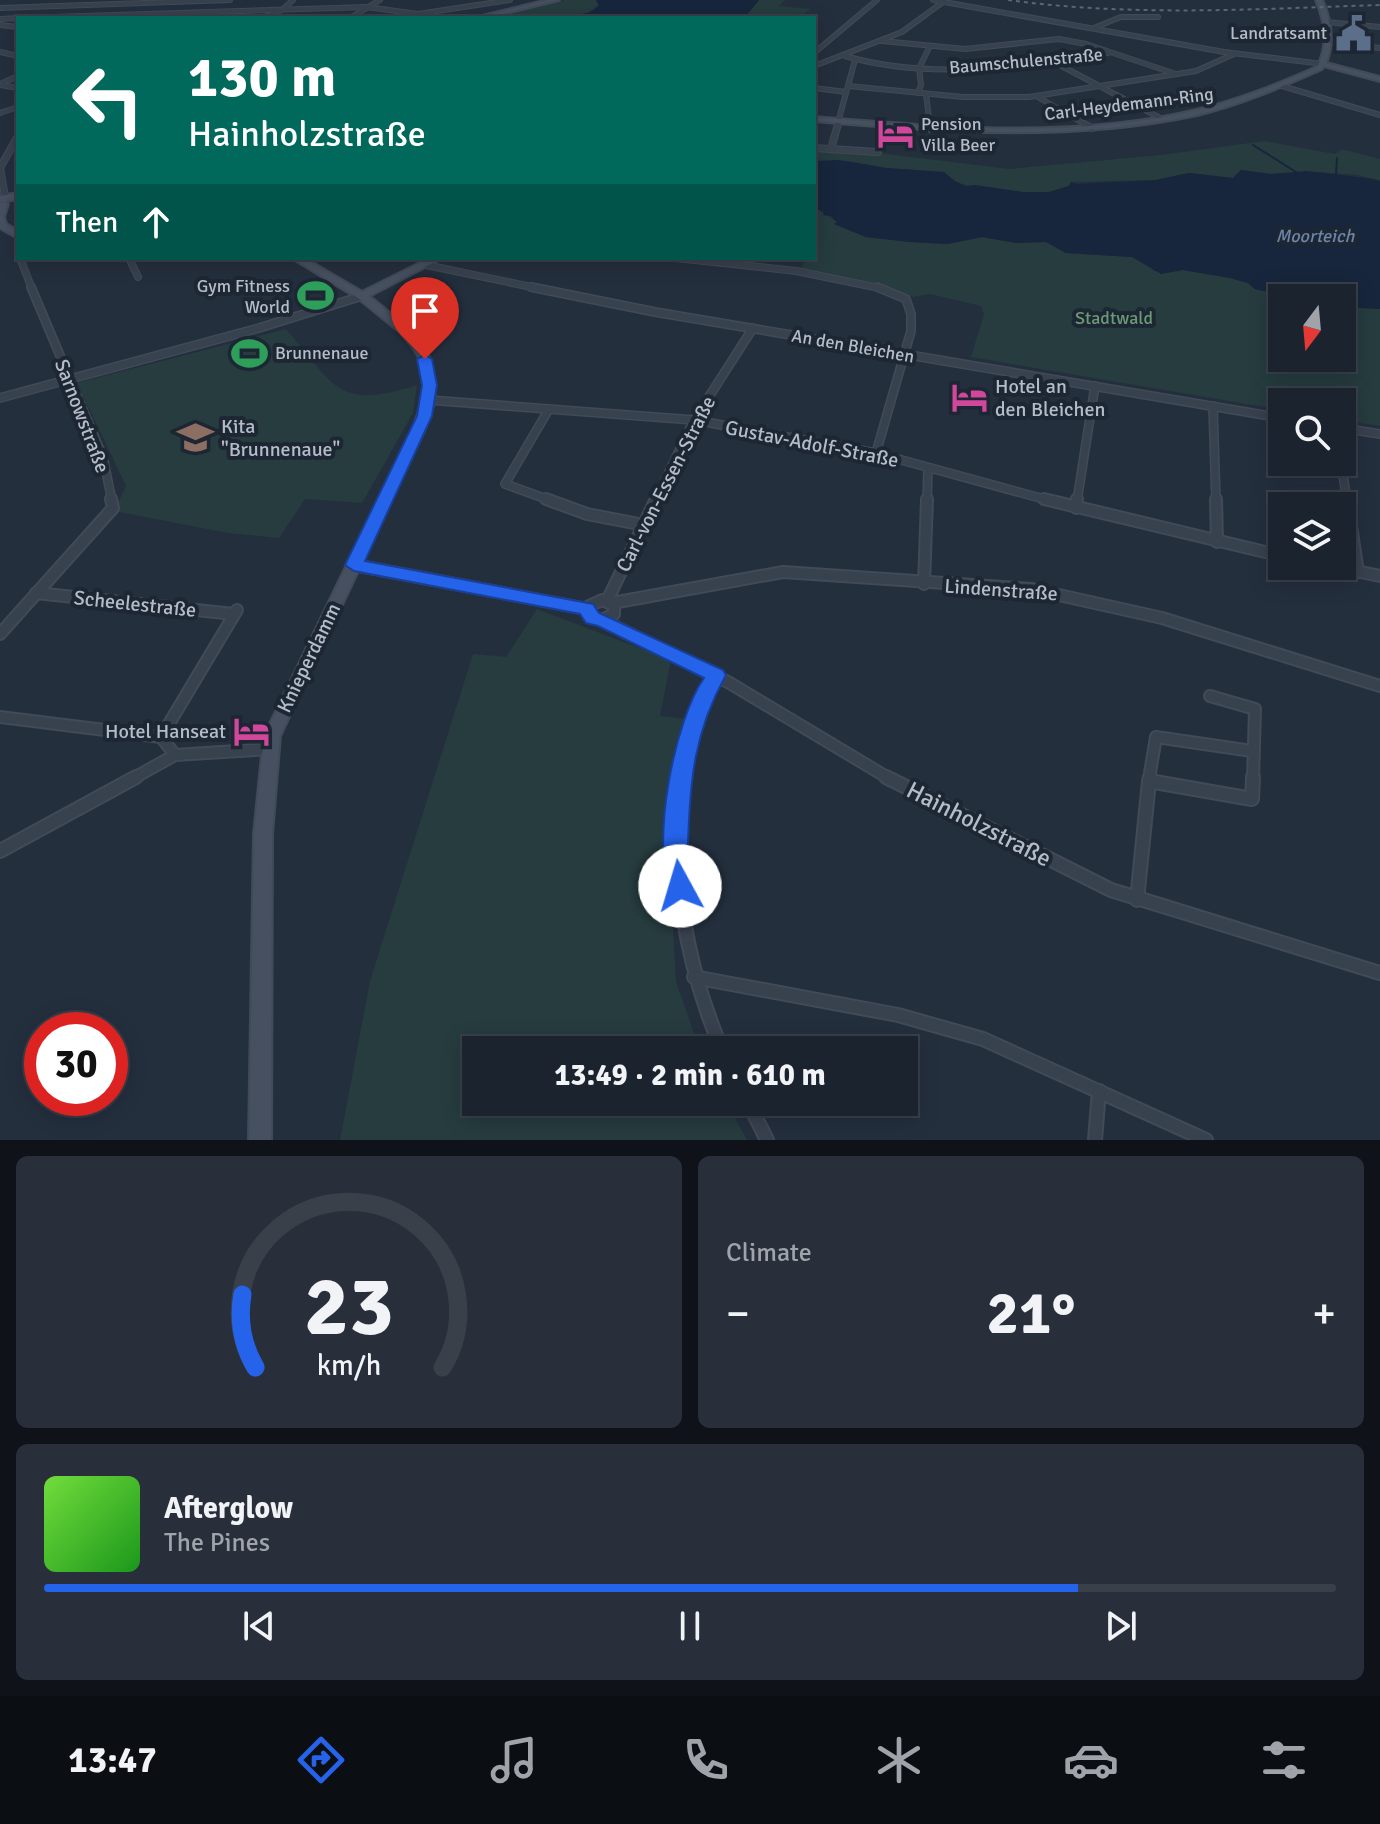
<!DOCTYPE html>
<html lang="en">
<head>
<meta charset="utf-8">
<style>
	:root { --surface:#1b232e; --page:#282f3a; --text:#f1f3f6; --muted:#a0a4aa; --line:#39404a; --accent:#2563eb }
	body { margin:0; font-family:Signika,sans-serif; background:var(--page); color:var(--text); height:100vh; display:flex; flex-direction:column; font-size:30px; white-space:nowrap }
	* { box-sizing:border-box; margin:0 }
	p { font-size:26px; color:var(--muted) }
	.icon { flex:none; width:44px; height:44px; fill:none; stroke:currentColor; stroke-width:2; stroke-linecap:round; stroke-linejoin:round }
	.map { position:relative; height:1140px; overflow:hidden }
	.side { display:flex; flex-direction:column; gap:16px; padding:16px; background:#0f1319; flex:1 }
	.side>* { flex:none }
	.guide { position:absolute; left:16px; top:16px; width:800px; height:244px; border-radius:0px; box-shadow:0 4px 20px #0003,0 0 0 2px var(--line); background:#00695c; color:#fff; overflow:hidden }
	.needle { width:52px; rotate:196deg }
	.controls { position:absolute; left:1268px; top:284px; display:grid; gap:16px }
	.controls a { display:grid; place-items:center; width:88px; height:88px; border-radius:0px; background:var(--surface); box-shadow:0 4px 20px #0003,0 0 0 2px var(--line); font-size:40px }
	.speed { position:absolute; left:24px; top:1012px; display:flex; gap:16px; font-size:40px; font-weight:700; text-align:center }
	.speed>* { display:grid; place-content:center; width:104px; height:104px; border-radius:50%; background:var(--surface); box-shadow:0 4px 20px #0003,0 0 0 2px var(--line); line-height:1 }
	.speed .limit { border:12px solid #d22; background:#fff; color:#111 }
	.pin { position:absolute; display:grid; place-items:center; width:68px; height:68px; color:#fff; margin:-82px -34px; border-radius:50% 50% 50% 0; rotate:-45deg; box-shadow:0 0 8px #0007 }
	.pin .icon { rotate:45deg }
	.me { position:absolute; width:88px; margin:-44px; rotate:354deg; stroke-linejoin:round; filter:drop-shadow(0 0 6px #0008) }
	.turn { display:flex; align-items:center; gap:28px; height:168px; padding:0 40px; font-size:36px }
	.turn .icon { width:104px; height:104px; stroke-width:2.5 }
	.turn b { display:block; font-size:56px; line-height:68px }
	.then { display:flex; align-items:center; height:76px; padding:0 40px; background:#0003; gap:16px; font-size:30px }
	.big { font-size:60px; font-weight:700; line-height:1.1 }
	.side .widget { flex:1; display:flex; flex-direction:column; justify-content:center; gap:12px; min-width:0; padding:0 28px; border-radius:12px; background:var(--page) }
	.side .dial { align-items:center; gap:0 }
	.dial svg { height:208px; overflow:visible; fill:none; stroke:var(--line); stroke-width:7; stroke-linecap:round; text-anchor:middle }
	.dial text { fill:var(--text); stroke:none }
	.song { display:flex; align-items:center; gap:24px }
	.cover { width:96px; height:96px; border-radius:12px; background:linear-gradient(135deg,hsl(100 70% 55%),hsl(120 70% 35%)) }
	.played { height:8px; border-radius:4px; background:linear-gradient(90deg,var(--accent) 80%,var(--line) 80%) }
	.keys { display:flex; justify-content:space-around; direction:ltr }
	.heat { display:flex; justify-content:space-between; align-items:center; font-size:44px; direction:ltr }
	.side .tiles { flex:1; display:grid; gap:16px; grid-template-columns:1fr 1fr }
	.widget:last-child { grid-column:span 2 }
	.trip { position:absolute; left:462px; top:1036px; width:456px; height:80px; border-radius:0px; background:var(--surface); box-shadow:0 4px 20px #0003,0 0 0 2px var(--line); font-weight:700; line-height:80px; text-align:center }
	.dock { display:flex; height:128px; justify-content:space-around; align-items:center; background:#0b0e12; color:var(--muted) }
	.dock .icon { width:56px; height:56px }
	.dock .current { color:var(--accent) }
	.dock b { font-size:36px; color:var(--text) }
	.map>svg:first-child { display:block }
	.green { fill:#263c3f }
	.water { fill:#17263c }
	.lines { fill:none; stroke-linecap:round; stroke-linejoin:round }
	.stream { stroke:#17263c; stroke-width:2 }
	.street-far4-casing { stroke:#414a57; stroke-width:6 }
	.street-far3-casing { stroke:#414a57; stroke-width:8 }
	.street-far2-casing { stroke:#414a57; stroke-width:10 }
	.street-far1-casing { stroke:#414a57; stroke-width:14 }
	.street-casing { stroke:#414a57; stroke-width:16 }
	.secondary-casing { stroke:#414a57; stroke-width:4 }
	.street-far4 { stroke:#38414e; stroke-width:4 }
	.street-far3 { stroke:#38414e; stroke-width:6 }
	.street-far2 { stroke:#38414e; stroke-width:7 }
	.street-far1 { stroke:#38414e; stroke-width:10 }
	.street { stroke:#38414e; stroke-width:12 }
	.secondary { fill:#465061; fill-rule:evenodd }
	.rail { stroke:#5a6575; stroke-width:2; stroke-dasharray:4 4; stroke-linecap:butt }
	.route { fill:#2563eb; stroke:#184099; stroke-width:2 }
	.labels { text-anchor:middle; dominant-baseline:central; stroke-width:8; stroke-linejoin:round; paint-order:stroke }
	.far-poi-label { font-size:18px; fill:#b4bcc9; stroke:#1d2633; text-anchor:end }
	.far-street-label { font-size:18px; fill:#b4bcc9; stroke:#1d2633 }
	.far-water-label { font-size:18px; font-style:italic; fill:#6d86a8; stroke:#1d2633 }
	.far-park-label { font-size:18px; fill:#6b9a76; stroke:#1d2633 }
	.poi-label { font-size:20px; fill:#b4bcc9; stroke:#1d2633; text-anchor:start }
	.street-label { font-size:20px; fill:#b4bcc9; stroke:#1d2633 }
	.near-street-label { font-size:24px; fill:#b4bcc9; stroke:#1d2633 }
</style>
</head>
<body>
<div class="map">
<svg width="1380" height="1140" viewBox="0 0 1380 1140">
	<rect width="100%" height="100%" fill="#242f3e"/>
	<!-- green -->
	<g class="green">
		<polygon points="564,0 596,0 600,3 591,12 574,16 491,18"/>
		<polygon points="759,0 785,0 779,6 811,9 797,18 745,18"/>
		<polygon points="1265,141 1335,154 1342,149 1380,159 1380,181 1358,175 1318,172 1271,174 1241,170 1233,178 1189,173 1156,180 1071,182 1069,186 1049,192 1023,192 961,185 944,172 886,168 848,161 814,161 814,149 879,153 1009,169 1161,155"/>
		<polygon points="814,207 837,222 835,224 866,237 910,242 948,244 982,237 1016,243 1046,242 1066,253 1132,257 1149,265 1154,271 1183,270 1230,278 1248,283 1255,289 1308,298 1282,298 1282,358 1342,358 1342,307 1380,309 1380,426 1342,420 1342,402 1282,402 1282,410 971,357 984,314 981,306 930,294 913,297 876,283 800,270 806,258 814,258"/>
		<path d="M286,329C335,386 337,411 417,385L413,413L362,503L305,499L279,538L228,533L114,511L126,486L77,383Z"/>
		<polygon points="537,609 671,660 660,716 685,719 673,775 669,855 676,982 700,1050 476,1050 476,1102 726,1102 747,1140 340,1140 370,981 473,654 506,657"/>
	</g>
	<!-- water -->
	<g class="water">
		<polygon points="596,0 759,0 744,18 553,18 588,13 599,6"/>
		<polygon points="839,160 886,168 944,172 954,181 967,186 975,185 1023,192 1049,192 1069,186 1071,182 1077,184 1156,180 1189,173 1233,178 1241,170 1271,174 1307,171 1373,179 1380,181 1380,309 1342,307 1342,298 1288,297 1255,289 1248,283 1230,278 1183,270 1161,274 1132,257 1066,253 1046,242 1016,243 982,237 948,244 910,242 866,237 834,224 837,222 831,216 823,215 824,212 814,207 814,161"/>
	</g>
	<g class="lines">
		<!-- stream -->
		<g class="stream">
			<polyline points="1253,145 1296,172"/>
			<polyline points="1336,175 1337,158"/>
		</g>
		<defs>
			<g id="street-far4">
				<polyline points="933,0 1224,52 1323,64"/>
				<polyline points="0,8 230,0"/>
				<polyline points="20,18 367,7 418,14 510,0"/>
				<polyline points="262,18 282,10 293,0"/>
				<polyline points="350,18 380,0"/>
				<polyline points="0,19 18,18"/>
				<polyline points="1326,22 1380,27"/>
				<polyline points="0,25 18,27"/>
				<polyline points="1096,27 1121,17 1158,17"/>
				<polyline points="882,41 965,49 1059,39 1086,44 1176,74"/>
				<polyline points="1327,42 1380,48"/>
				<polyline points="0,52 18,56"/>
				<polyline points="814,53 877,0"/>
				<path d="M845,56C932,81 1020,66 1108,53"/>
				<polyline points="1052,61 1162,119"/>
				<polyline points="814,66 902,32 943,2"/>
				<polyline points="0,84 18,76"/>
				<polyline points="0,85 18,88"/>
				<polyline points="848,86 963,97 1029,97 1196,71 1234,54"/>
				<polyline points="1282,86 1380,115"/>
				<polyline points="814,88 846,92"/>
				<polyline points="918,93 921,85 919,68 929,48"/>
				<polyline points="926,94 930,126"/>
				<polyline points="1036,96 1088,126"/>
				<polyline points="0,113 18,107"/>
				<polyline points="837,126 855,60"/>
			</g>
			<g id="street-far3">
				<polyline points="929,124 930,129"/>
				<polyline points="1084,124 1092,128"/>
				<polyline points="814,148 878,152"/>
				<polyline points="831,149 838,124"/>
				<polyline points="5,197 0,168 18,136"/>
				<polyline points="20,258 32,289"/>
				<polyline points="129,258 138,277"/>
				<polyline points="676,258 796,271 884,289"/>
				<polyline points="426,265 541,289"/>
			</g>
			<g id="street-far2">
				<polyline points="31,287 103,457 112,501"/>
				<polyline points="531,287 655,312 1282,418"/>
				<polyline points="0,398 259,328 362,296"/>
				<polyline points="429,400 694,420 876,453 1051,501"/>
				<polyline points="1213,406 1216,501"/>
				<polyline points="549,409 505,484 552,501"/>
				<polyline points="1342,428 1380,434"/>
				<polyline points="876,453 911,331 911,314 906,299 877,287"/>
				<polyline points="1341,462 1347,501"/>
				<polyline points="655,501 694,420 753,328"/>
				<polyline points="927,501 928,470"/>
				<polyline points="1077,501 1095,386"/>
			</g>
			<g id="street-far1">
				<polyline points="546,499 587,514 644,525"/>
				<polyline points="1044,499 1282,556"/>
				<polyline points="1216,499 1217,542"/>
				<polyline points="1347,499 1358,572"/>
				<polyline points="1076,508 1077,499"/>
				<polyline points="354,565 587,609"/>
				<polyline points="1331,566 1380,576"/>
				<polyline points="924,584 927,499"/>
				<polyline points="36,593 234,614"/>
				<polygon points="602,600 614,605 614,614 602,620 589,617 587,607"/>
				<polyline points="607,601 656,499"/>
				<polyline points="612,603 783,572 1032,589 1162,618 1380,686"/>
				<polyline points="602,620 728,682 890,779"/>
				<polyline points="0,634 113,508 111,499"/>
				<polyline points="1210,696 1255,709 1253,779"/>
				<polyline points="0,717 161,737"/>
				<polyline points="161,737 237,610"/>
				<polyline points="161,737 175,755"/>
				<polyline points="132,779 175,755 270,749"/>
				<polyline points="679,779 699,709 716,675"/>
				<polyline points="1149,779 1156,737 1252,751"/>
			</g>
			<g id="street">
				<path d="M679,777C670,870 685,964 722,1050"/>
				<polyline points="886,777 1111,890 1380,973"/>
				<polyline points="1149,781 1150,777"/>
				<polyline points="0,851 136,777"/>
				<polyline points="1137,900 1149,781 1252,799 1253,777"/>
				<polyline points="694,977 898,1015 983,1039 1206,1140"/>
				<polyline points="748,1102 767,1140"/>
				<polyline points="1095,1140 1099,1091"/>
			</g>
			<g id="secondary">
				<polygon points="548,0 559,0 485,18 474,18"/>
				<path d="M1316,0H1322C1331,20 1334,42 1326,63L1380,77V81L1324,66L1322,69C1281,87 1240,105 1197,115C1070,142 942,132 814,121V117C940,127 1072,140 1197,110C1239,100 1278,84 1317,67C1329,46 1325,21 1316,0Z"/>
				<polygon points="18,193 18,199 0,202 0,196"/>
				<polygon points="4,201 8,204 4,217 6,224 18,231 18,238 0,228 0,203"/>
				<polygon points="292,258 304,258 362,292 430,258 442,258 369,296 408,328 421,343 430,359 435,400 424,431 280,736 272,834 271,1140 249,1140 254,834 264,736 412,431 423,400 423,385 420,359 412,346 400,332 358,298"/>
			</g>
		</defs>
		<!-- street-far4 casing -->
		<use href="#street-far4" class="street-far4-casing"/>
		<!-- street-far3 casing -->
		<use href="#street-far3" class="street-far3-casing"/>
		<!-- street-far2 casing -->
		<use href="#street-far2" class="street-far2-casing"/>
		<!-- street-far1 casing -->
		<use href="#street-far1" class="street-far1-casing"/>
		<!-- street casing -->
		<use href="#street" class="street-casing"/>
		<!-- secondary casing -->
		<use href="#secondary" class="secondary-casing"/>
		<!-- street-far4 -->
		<use href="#street-far4" class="street-far4"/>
		<!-- street-far3 -->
		<use href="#street-far3" class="street-far3"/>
		<!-- street-far2 -->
		<use href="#street-far2" class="street-far2"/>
		<!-- street-far1 -->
		<use href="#street-far1" class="street-far1"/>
		<!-- street -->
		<use href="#street" class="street"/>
		<!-- secondary -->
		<use href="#secondary" class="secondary"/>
		<!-- rail -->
		<path class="rail" d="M1008,0C1132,17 1255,9 1380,5"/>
	</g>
	<!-- route -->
	<path class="route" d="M425,355L432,359L437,385L432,416L365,561L593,604L599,613L723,670L726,675C694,732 690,780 688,844C687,860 696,879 689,893L680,896L672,893C649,846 675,719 704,678L598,626L586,623L580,614L354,571L345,565L417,416L422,385L417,359Z"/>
	<!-- icons -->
	<defs>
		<symbol id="civic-bare" viewBox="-9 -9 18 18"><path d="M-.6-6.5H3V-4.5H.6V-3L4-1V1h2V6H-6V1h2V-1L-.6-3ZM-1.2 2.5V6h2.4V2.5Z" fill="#5c6f8a" stroke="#1d2633" stroke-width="2.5" paint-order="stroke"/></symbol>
		<symbol id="hotel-bare" viewBox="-9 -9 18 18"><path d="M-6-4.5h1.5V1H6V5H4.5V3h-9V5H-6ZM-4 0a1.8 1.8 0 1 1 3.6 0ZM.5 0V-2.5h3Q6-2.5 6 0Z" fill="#d1479c" stroke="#1d2633" stroke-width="2.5" paint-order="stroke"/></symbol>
		<symbol id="stadium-bare" viewBox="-9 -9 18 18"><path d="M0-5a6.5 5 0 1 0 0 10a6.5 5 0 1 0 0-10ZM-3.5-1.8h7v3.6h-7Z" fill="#2e9e5b" stroke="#1d2633" stroke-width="2.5" paint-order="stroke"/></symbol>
		<symbol id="school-bare" viewBox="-9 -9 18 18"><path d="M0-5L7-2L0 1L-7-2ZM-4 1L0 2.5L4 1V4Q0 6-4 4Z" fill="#8d6e63" stroke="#1d2633" stroke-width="2.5" paint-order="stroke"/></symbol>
	</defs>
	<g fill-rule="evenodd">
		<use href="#civic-bare" x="1328" y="8" width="51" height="51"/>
		<use href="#hotel-bare" x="870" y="108" width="51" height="51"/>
		<use href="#stadium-bare" x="290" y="270" width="51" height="51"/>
		<use href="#stadium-bare" x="224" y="328" width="51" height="51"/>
		<use href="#hotel-bare" x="944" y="372" width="51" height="51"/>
		<use href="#school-bare" x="170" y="412" width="51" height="51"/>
		<use href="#hotel-bare" x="226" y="706" width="51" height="51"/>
	</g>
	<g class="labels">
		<!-- far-poi labels -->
		<g class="far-poi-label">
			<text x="1327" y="33">Landratsamt</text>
			<text x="921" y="124" text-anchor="start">Pension<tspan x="921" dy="21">Villa Beer</tspan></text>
			<text x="290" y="286">Gym Fitness<tspan x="290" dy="21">World</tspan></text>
			<text x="275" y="353" text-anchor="start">Brunnenaue</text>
		</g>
		<!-- far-street labels -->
		<g class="far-street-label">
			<text transform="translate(1026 61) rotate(-5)">Baumschulenstraße</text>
			<text transform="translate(1129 104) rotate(-7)">Carl-Heydemann-Ring</text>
			<text transform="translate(853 346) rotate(10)">An den Bleichen</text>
		</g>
		<!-- far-water labels -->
		<g class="far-water-label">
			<text x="1315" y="236">Moorteich</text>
		</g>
		<!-- far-park labels -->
		<g class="far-park-label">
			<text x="1114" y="318">Stadtwald</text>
		</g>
		<!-- poi labels -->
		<g class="poi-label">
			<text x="995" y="386">Hotel an<tspan x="995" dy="23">den Bleichen</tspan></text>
			<text x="221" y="426">Kita<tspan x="221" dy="23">"Brunnenaue"</tspan></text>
			<text x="226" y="731" text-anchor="end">Hotel Hanseat</text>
		</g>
		<!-- street labels -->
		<g class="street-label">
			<text transform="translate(82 416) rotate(69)">Sarnowstraße</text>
			<text transform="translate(812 444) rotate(11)">Gustav-Adolf-Straße</text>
			<text transform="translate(666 484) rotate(-63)">Carl-von-Essen-Straße</text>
			<text transform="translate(1001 590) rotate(4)">Lindenstraße</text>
			<text transform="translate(135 604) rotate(6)">Scheelestraße</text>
			<text transform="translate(309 658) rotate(-64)">Knieperdamm</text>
		</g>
		<!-- near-street labels -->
		<g class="near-street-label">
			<text transform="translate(979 824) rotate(27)">Hainholzstraße</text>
		</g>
	</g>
</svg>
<div class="controls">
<a><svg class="needle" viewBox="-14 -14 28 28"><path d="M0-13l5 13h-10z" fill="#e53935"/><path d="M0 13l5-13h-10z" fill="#a0a4aa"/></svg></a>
<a><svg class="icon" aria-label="search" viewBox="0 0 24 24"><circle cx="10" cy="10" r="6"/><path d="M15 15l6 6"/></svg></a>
<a><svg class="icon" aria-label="layers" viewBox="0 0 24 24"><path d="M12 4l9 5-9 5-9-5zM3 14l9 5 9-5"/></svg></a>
</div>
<div class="speed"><div class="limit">30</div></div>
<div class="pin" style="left:425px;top:359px;background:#d93025"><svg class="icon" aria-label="arrive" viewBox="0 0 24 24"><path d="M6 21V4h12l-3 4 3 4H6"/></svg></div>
<svg class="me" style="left:680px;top:886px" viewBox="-20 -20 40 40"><circle r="19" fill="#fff"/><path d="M0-13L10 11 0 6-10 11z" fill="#2563eb"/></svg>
<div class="trip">13:49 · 2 min · 610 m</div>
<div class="guide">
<div class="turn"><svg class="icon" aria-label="left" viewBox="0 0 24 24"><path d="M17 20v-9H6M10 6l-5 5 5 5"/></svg><div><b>130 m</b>Hainholzstraße</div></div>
<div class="then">Then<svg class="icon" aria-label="ahead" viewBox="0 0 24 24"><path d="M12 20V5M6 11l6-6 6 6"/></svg></div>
</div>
</div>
<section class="side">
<div class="tiles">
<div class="widget dial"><svg viewBox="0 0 100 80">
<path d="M14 69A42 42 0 1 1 86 69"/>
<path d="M14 69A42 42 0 0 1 9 41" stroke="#2563eb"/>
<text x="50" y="56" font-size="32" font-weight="700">23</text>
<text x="50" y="72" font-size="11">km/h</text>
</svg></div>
<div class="widget"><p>Climate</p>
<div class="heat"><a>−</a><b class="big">21°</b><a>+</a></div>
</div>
<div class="widget">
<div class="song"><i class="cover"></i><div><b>Afterglow</b><p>The Pines</p></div></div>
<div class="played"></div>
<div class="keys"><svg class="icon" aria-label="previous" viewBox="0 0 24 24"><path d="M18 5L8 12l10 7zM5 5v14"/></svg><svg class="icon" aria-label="pause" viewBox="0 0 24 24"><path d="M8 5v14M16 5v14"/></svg><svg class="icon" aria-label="next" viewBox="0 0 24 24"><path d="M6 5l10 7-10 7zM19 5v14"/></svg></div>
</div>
</div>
</section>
<nav class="dock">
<b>13:47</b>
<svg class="icon current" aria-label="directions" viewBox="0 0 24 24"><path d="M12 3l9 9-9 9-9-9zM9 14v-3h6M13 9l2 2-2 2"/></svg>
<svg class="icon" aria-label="music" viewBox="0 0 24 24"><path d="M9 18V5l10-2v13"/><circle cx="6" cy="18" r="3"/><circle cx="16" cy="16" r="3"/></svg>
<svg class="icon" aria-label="phone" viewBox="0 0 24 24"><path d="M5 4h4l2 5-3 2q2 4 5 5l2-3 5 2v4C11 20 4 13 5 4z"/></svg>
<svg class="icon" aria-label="climate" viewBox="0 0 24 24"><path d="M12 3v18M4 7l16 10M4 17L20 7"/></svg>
<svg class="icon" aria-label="car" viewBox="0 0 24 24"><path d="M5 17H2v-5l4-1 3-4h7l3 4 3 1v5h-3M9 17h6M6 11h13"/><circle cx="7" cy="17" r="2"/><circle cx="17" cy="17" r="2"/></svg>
<svg class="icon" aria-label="filters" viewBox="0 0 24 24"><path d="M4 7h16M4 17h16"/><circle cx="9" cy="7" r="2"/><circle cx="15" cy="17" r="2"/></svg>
</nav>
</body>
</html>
